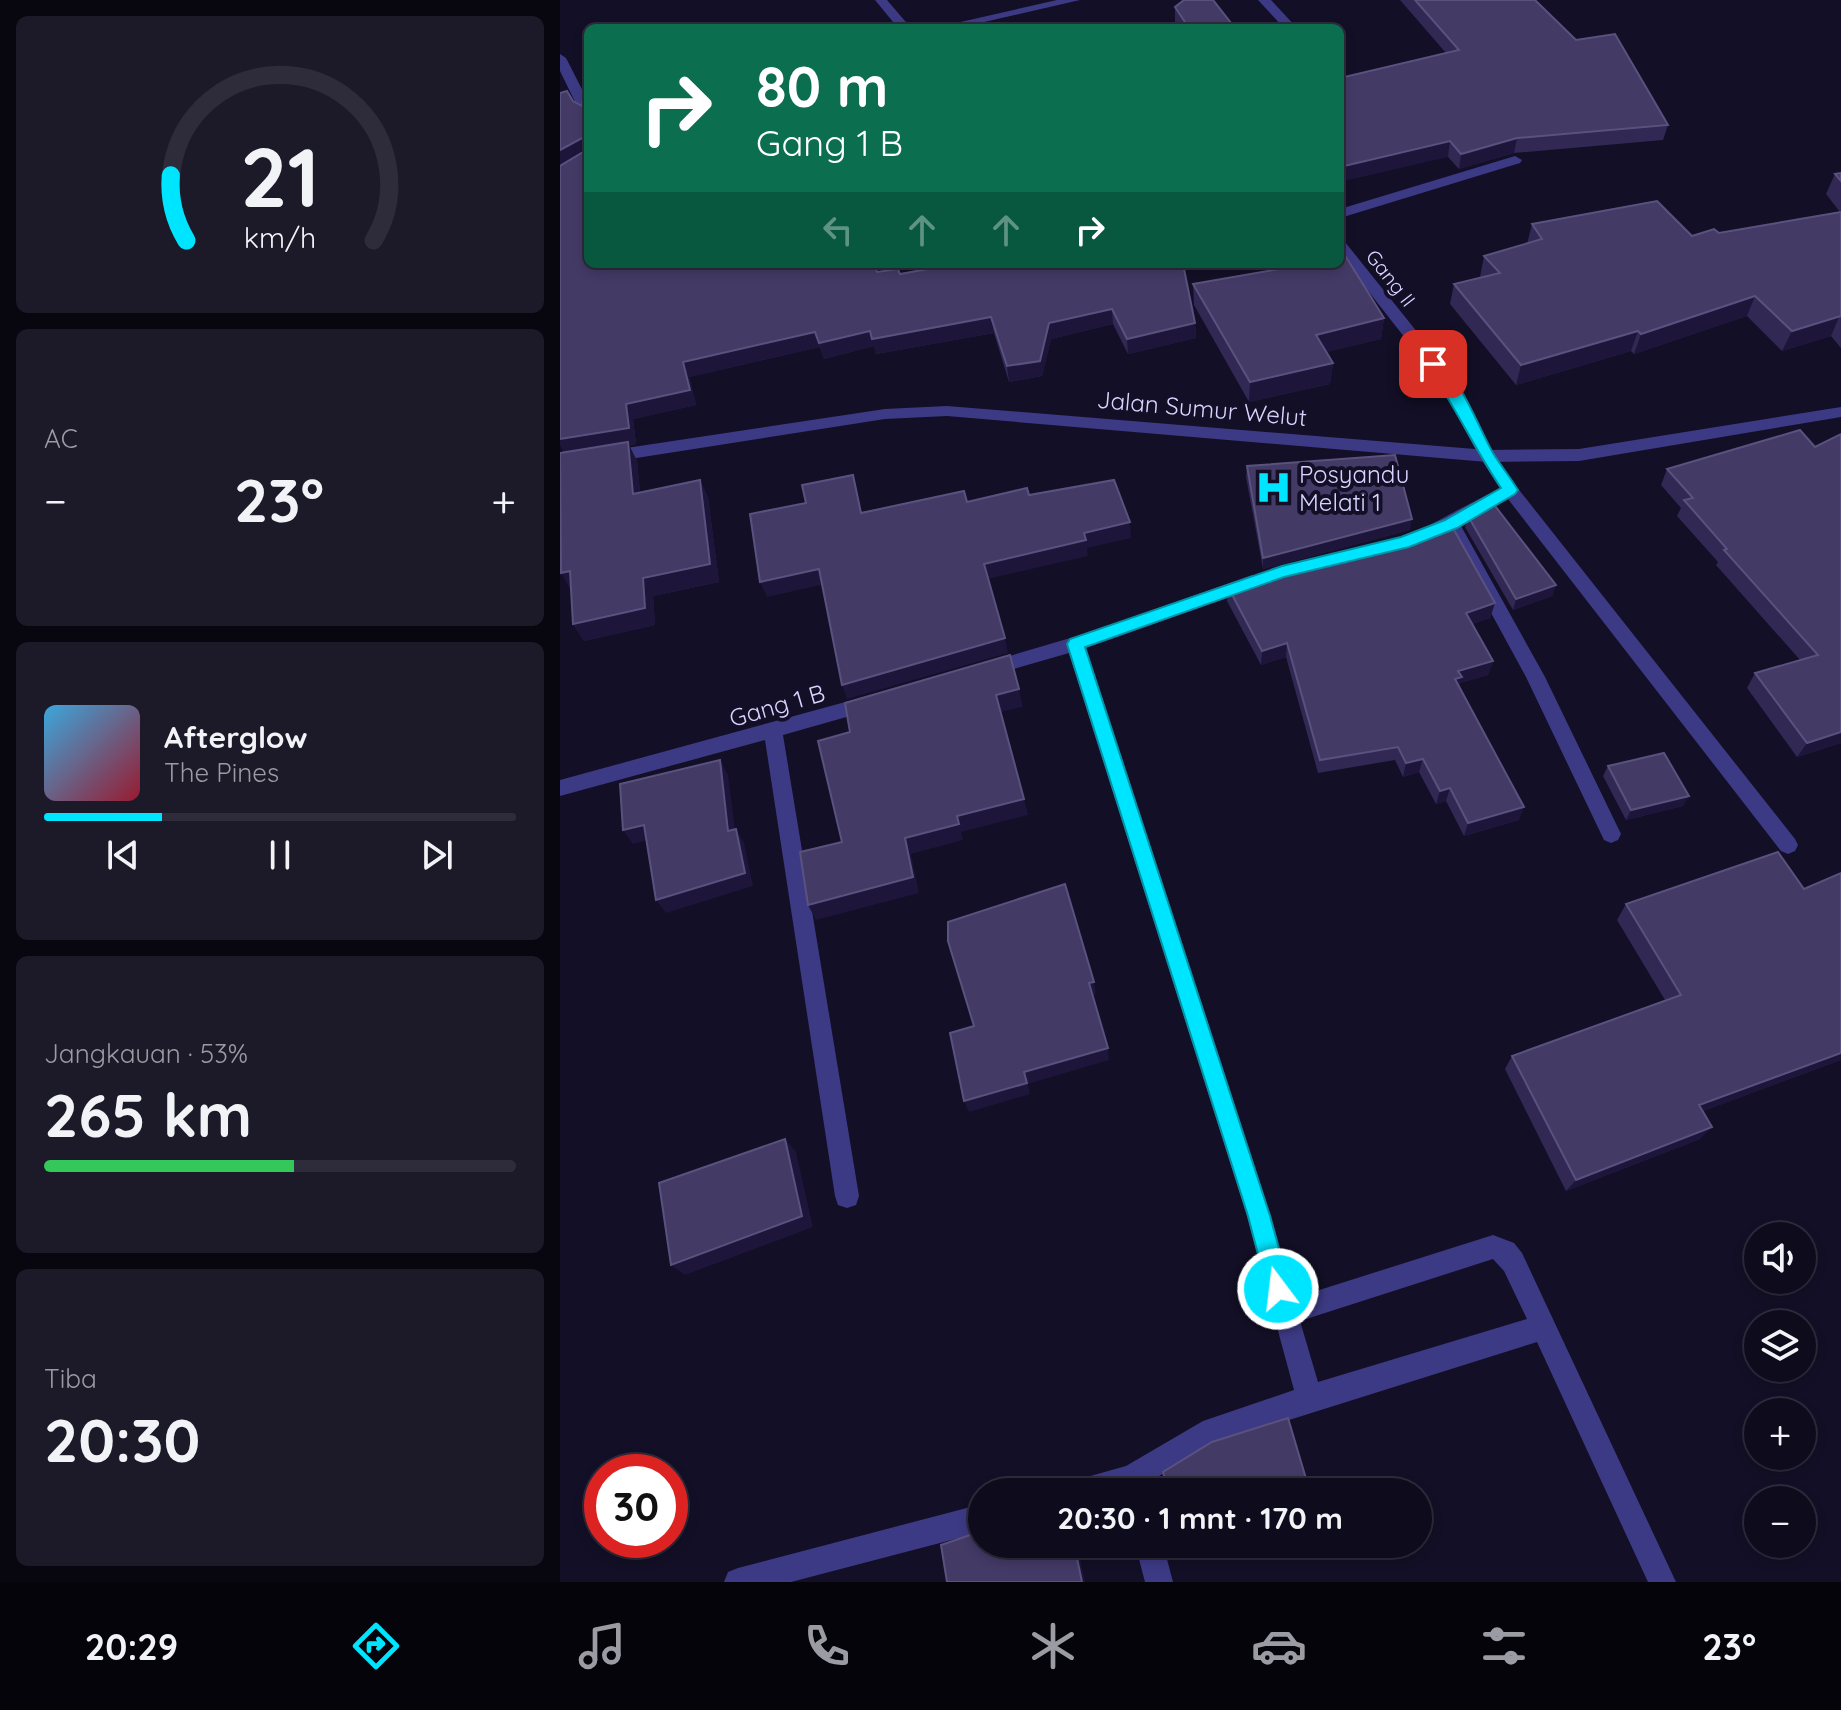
<!DOCTYPE html>
<html lang="id">
<head>
<meta charset="utf-8">
<style>
	:root { --surface:#0e0b1c; --page:#1c1929; --text:#f1f3f6; --muted:#9b9ba3; --line:#2e2b3b; --accent:#00e5ff }
	body { margin:0; font-family:Quicksand,sans-serif; background:var(--page); color:var(--text); height:100vh; display:flex; flex-direction:column; font-size:30px; white-space:nowrap }
	* { box-sizing:border-box; margin:0 }
	p { font-size:26px; color:var(--muted) }
	.icon { flex:none; width:44px; height:44px; fill:none; stroke:currentColor; stroke-width:2; stroke-linecap:round; stroke-linejoin:round }
	.map { position:relative; flex:1; overflow:hidden }
	.side { display:flex; flex-direction:column; gap:16px; padding:16px; background:#08060f; width:560px }
	.side>* { flex:none }
	.guide { position:absolute; left:24px; top:24px; width:760px; height:244px; border-radius:12px; box-shadow:0 4px 12px #0003,0 0 0 2px var(--line); background:#0b6e4f; color:#fff; overflow:hidden }
	.controls { position:absolute; left:1184px; top:1222px; display:grid; gap:16px }
	.controls a { display:grid; place-items:center; width:72px; height:72px; border-radius:50%; background:var(--surface); box-shadow:0 4px 12px #0003,0 0 0 2px var(--line); font-size:40px }
	.speed { position:absolute; left:24px; top:1454px; display:flex; gap:16px; font-size:40px; font-weight:700; text-align:center }
	.speed>* { display:grid; place-content:center; width:104px; height:104px; border-radius:50%; background:var(--surface); box-shadow:0 4px 12px #0003,0 0 0 2px var(--line); line-height:1 }
	.speed .limit { border:12px solid #d22; background:#fff; color:#111 }
	.pin { position:absolute; display:grid; place-items:center; width:68px; height:68px; color:#fff; margin:-34px; border-radius:16px; box-shadow:0 4px 12px #0006 }
	.me { position:absolute; width:88px; margin:-44px; rotate:345deg; stroke-linejoin:round; filter:drop-shadow(0 0 6px #0008) }
	.turn { display:flex; align-items:center; gap:28px; height:168px; padding:0 40px; font-size:36px }
	.turn .icon { width:104px; height:104px; stroke-width:2.5 }
	.turn b { display:block; font-size:56px; line-height:68px }
	.lanes { display:flex; align-items:center; height:76px; padding:0 40px; background:#0003; justify-content:center; gap:40px; direction:ltr }
	.lanes .off { opacity:.35 }
	.big { font-size:60px; font-weight:800; line-height:1.1 }
	.side .card { flex:1; display:flex; flex-direction:column; justify-content:center; gap:12px; min-width:0; padding:0 28px; border-radius:12px; background:var(--page) }
	.side .dial { align-items:center; gap:0 }
	.dial svg { height:208px; overflow:visible; fill:none; stroke:var(--line); stroke-width:7; stroke-linecap:round; text-anchor:middle }
	.dial text { fill:var(--text); stroke:none }
	.song { display:flex; align-items:center; gap:24px }
	.cover { width:96px; height:96px; border-radius:12px; background:linear-gradient(135deg,hsl(200 70% 55%),hsl(350 70% 35%)) }
	.played { height:8px; border-radius:4px; background:linear-gradient(90deg,var(--accent) 25%,var(--line) 25%) }
	.keys { display:flex; justify-content:space-around; direction:ltr }
	.heat { display:flex; justify-content:space-between; align-items:center; font-size:44px; direction:ltr }
	.charge { height:12px; border-radius:6px; background:linear-gradient(90deg,#34c759 53%,var(--line) 0) }
	.trip { position:absolute; left:408px; top:1478px; width:464px; height:80px; border-radius:40px; background:var(--surface); box-shadow:0 4px 12px #0003,0 0 0 2px var(--line); font-weight:800; line-height:80px; text-align:center }
	.tabs { display:flex; height:128px; justify-content:space-around; align-items:center; background:#06040b; color:var(--muted) }
	.tabs .icon { width:56px; height:56px }
	.tabs .current { color:var(--accent) }
	.tabs b { font-size:36px; color:var(--text) }
	main { display:flex; flex:1; min-height:0 }
	.map>svg:first-child { display:block }
	.lines { fill:none; stroke-linecap:round; stroke-linejoin:round }
	.minor { fill:#3d3a85; fill-rule:evenodd }
	.tertiary { fill:#3d3a85; fill-rule:evenodd }
	.wall { fill:#312854 }
	.shaded-wall { fill:#1d163a }
	.building { fill:#433a66; stroke:#5a527e; stroke-width:2 }
	.route { fill:#00e5ff; stroke:#0095a6; stroke-width:2 }
	.labels { text-anchor:middle; dominant-baseline:central; stroke-width:8; stroke-linejoin:round; paint-order:stroke }
	.far-street-label { font-size:20px; fill:#d9d4ff; stroke:#130f26 }
	.street-label { font-size:24px; fill:#d9d4ff; stroke:#130f26 }
	.poi-label { font-size:24px; fill:#d9d4ff; stroke:#130f26; text-anchor:start }
</style>
</head>
<body>
<main>
<section class="side">
<div class="card dial"><svg viewBox="0 0 100 80">
<path d="M14 69A42 42 0 1 1 86 69"/>
<path d="M14 69A42 42 0 0 1 8 44" stroke="#00e5ff"/>
<text x="50" y="56" font-size="32" font-weight="700">21</text>
<text x="50" y="72" font-size="11">km/h</text>
</svg></div>
<div class="card"><p>AC</p>
<div class="heat"><a>−</a><b class="big">23°</b><a>+</a></div>
</div>
<div class="card">
<div class="song"><i class="cover"></i><div><b>Afterglow</b><p>The Pines</p></div></div>
<div class="played"></div>
<div class="keys"><svg class="icon" aria-label="previous" viewBox="0 0 24 24"><path d="M18 5L8 12l10 7zM5 5v14"/></svg><svg class="icon" aria-label="pause" viewBox="0 0 24 24"><path d="M8 5v14M16 5v14"/></svg><svg class="icon" aria-label="next" viewBox="0 0 24 24"><path d="M6 5l10 7-10 7zM19 5v14"/></svg></div>
</div>
<div class="card"><p>Jangkauan · 53%</p><b class="big">265 km</b><div class="charge"></div></div>
<div class="card"><p>Tiba</p><b class="big">20:30</b></div>
</section>
<div class="map">
<svg width="1281" height="1582" viewBox="0 0 1281 1582">
	<rect width="100%" height="100%" fill="#130f26"/>
	<g class="lines">
		<!-- minor -->
		<g class="minor">
			<polygon points="315,0 327,0 351,28 338,28"/>
			<polygon points="497,0 520,0 398,28 374,28"/>
			<polygon points="698,0 711,0 737,28 724,28"/>
			<polygon points="0,54 6,58 28,101 28,118 21,114 0,71"/>
			<polygon points="955,156 962,160 960,163 780,218 780,209"/>
			<path d="M780,241L785,242L894,378L934,454L956,486L1235,839L1238,845L1235,851L1228,854L1221,851L948,499L901,526L985,677L1061,834L1058,840L1051,843L1044,840L966,677L887,532L865,540L856,534C860,529 927,495 940,488L919,456L881,384L780,255Z"/>
			<path d="M692,575L701,582L698,587L526,648L711,1216L734,1298L933,1235L954,1243L962,1253L1116,1582H1088L977,1342L650,1445L586,1484L589,1492H505L509,1482L566,1466L643,1421L734,1390L687,1216L509,653L426,677L419,675L417,670L419,665L534,631ZM933,1259L944,1271L967,1319L758,1382L740,1321Z"/>
			<polygon points="311,695 318,698 321,703 318,708 223,735 299,1196 296,1205 287,1208 278,1205 275,1196 205,740 0,796 0,780"/>
			<polygon points="422,1504 422,1532 231,1582 164,1582 168,1572 178,1568"/>
			<polygon points="575,1544 603,1544 613,1582 585,1582"/>
		</g>
		<!-- tertiary -->
		<polygon class="tertiary" points="387,406 927,450 1019,449 1281,407 1281,417 1019,461 927,462 387,416 325,419 0,470 0,458 325,409"/>
	</g>
	<!-- wall -->
	<g class="wall">
		<polygon points="840,0 975,0 1016,40 1108,125 1103,140 954,153 899,169 888,157 886,53"/>
		<polygon points="615,7 675,28 619,28 615,22"/>
		<polygon points="0,93 28,264 340,274 635,323 636,338 568,354 553,324 491,339 482,376 449,382 434,333 316,354 314,346 264,359 260,347 129,377 136,405 73,419 76,444 69,445 77,461 80,492 140,480 148,498 159,582 93,596 95,625 24,641 13,624 4,452 0,444"/>
		<polygon points="1281,173 1281,348 1271,336 1222,351 1187,316 1074,354 1071,351 956,385 890,304 894,284 921,278 920,277 924,256 967,244 972,224 1132,236 1159,233 1280,212 1266,194 1275,174"/>
		<polygon points="633,284 824,318 821,339 766,352 773,363 770,384 689,402 634,305"/>
		<polygon points="1281,434 1281,743 1237,757 1187,688 1195,673 1240,660 1156,565 1158,562 1117,516 1121,508 1101,485 1107,469 1255,447"/>
		<polygon points="687,466 850,530 703,569 686,477"/>
		<polygon points="908,516 996,585 992,596 953,610 905,527"/>
		<polygon points="668,587 935,603 930,618 912,624 933,661 928,675 900,683 899,686 959,820 904,836 886,801 876,804 859,772 843,777 835,760 758,773 726,657 701,665 667,601"/>
		<polygon points="1048,766 1123,806 1066,820 1043,776"/>
		<polygon points="1281,873 1281,1060 1143,1111 1140,1139 1006,1191 945,1069 952,1056 1105,1000 1057,920 1066,904 1244,889"/>
	</g>
	<!-- shaded-wall -->
	<g class="shaded-wall">
		<polygon points="24,137 28,153 0,169 0,150"/>
		<polygon points="957,138 954,153 899,169 901,154"/>
		<polygon points="890,141 888,157 780,182 780,167"/>
		<polygon points="1195,296 1187,316 1074,354 1081,334"/>
		<polygon points="552,309 553,324 491,339 482,376 449,382 447,366 489,323"/>
		<polygon points="1280,315 1271,336 1222,351 1232,331"/>
		<polygon points="431,317 434,333 316,354 314,346 264,359 259,343 310,331"/>
		<polygon points="824,318 821,339 754,355 756,335"/>
		<polygon points="635,323 636,338 568,354 567,339"/>
		<polygon points="1078,331 1071,351 956,385 961,365"/>
		<polygon points="255,332 260,347 129,377 136,405 73,419 76,444 69,445 77,461 82,512 5,454 0,444 0,439 123,362"/>
		<polygon points="773,363 770,384 689,402 690,382"/>
		<polygon points="140,480 148,498 159,582 93,596 95,625 24,641 13,624 83,578"/>
		<polygon points="852,519 850,530 703,569 703,558"/>
		<polygon points="570,522 571,538 527,548 528,556 427,579 424,564 524,533"/>
		<polygon points="259,569 265,584 207,597 200,582"/>
		<polygon points="10,571 11,591 1,573"/>
		<polygon points="996,585 992,596 953,610 956,599"/>
		<polygon points="935,603 930,618 902,628 906,613"/>
		<polygon points="445,638 448,653 287,699 282,685"/>
		<polygon points="727,643 726,657 701,665 702,651"/>
		<polygon points="933,661 928,675 900,683 898,691 892,693 898,671"/>
		<polygon points="459,689 463,707 440,712 436,695"/>
		<polygon points="1281,732 1281,743 1237,757 1247,743"/>
		<polygon points="863,759 859,772 843,777 846,763"/>
		<polygon points="160,760 168,775 177,845 168,831"/>
		<polygon points="890,788 886,801 876,804 880,791"/>
		<polygon points="1129,796 1123,806 1066,820 1071,810"/>
		<polygon points="464,799 468,815 401,832 403,840 351,854 359,893 256,920 248,905 345,838 397,816"/>
		<polygon points="964,807 959,820 904,836 908,823"/>
		<polygon points="84,825 93,839 73,844 63,830"/>
		<polygon points="176,829 184,843 193,886 106,913 96,900"/>
		<polygon points="534,982 536,994 531,996 529,983"/>
		<polygon points="548,1048 549,1060 468,1084 470,1094 409,1112 404,1101 464,1072"/>
		<polygon points="1281,1053 1281,1060 1127,1117 1139,1105"/>
		<polygon points="1152,1127 1140,1139 1006,1191 1016,1180"/>
		<polygon points="225,1139 236,1152 253,1227 125,1275 111,1265"/>
		<polygon points="514,1544 517,1544 525,1582 522,1582"/>
	</g>
	<!-- building -->
	<g class="building">
		<polygon points="624,0 653,0 675,28 629,28 615,7"/>
		<polygon points="855,0 975,0 1016,40 1055,34 1108,125 957,138 901,154 890,141 780,167 780,78 899,50"/>
		<polygon points="25,86 28,95 28,264 314,264 317,272 338,269 340,274 395,264 623,264 635,323 567,339 552,309 489,323 480,361 447,366 431,317 312,339 310,331 259,343 255,332 123,362 130,390 66,404 69,428 0,439 0,166 23,152 24,137 0,150 0,93 7,91 13,101 22,106"/>
		<polygon points="1281,173 1281,181 1275,174"/>
		<polygon points="1097,201 1132,236 1154,229 1159,233 1281,212 1281,316 1232,331 1195,296 1081,334 1078,331 961,365 894,284 940,273 924,256 982,239 972,224"/>
		<polygon points="786,257 824,318 756,335 773,363 690,382 633,284 747,264 780,264 780,258"/>
		<polygon points="1240,430 1255,447 1281,434 1281,732 1247,743 1195,673 1258,655 1164,550 1167,549 1124,500 1133,498 1107,469"/>
		<polygon points="68,442 73,494 140,480 150,564 83,578 85,608 13,624 10,571 1,573 0,453"/>
		<polygon points="835,455 852,519 703,558 687,466"/>
		<polygon points="293,475 301,513 404,491 407,502 467,488 469,495 554,480 570,522 524,533 526,540 424,564 445,638 282,685 259,569 200,582 190,514 246,503 242,485"/>
		<polygon points="932,502 996,585 956,599 908,516"/>
		<polygon points="889,521 935,603 906,613 933,661 898,671 902,677 895,679 964,807 908,823 890,788 880,791 863,759 846,763 838,747 760,760 727,643 702,651 668,587 727,566 848,537"/>
		<polygon points="450,655 459,689 436,695 464,799 397,816 399,824 345,838 353,877 248,905 240,852 282,842 258,741 290,732 285,703"/>
		<polygon points="1104,753 1129,796 1071,810 1048,766"/>
		<polygon points="160,760 168,831 176,829 185,873 96,900 84,825 63,830 60,784"/>
		<polygon points="1218,852 1244,889 1281,873 1281,1053 1139,1105 1152,1127 1016,1180 952,1056 1121,995 1066,904"/>
		<polygon points="505,884 534,982 529,983 548,1048 464,1072 467,1083 404,1101 390,1033 414,1026 388,941 388,922"/>
		<polygon points="225,1139 242,1216 111,1265 99,1183"/>
		<polygon points="728,1418 750,1492 608,1492 603,1472 652,1442"/>
		<polygon points="422,1531 422,1544 514,1544 522,1582 387,1582 381,1545"/>
	</g>
	<!-- route -->
	<path class="route" d="M873,359C897,368 920,431 933,453C941,466 950,477 958,490L955,494L897,528L849,547L724,577L525,647L710,1216L730,1289L726,1297L718,1300L710,1297L707,1289L688,1216L507,644L510,639L722,566L841,537L885,520L941,488C914,448 894,404 866,364Z"/>
	<!-- icons -->
	<defs>
		<symbol id="hospital-bare" viewBox="-9 -9 18 18"><path d="M-5-5h3v3.5h4V-5h3V5h-3V1.5h-4V5h-3Z" fill="#00e5ff" stroke="#130f26" stroke-width="2.5" paint-order="stroke"/></symbol>
	</defs>
	<g fill-rule="evenodd">
		<use href="#hospital-bare" x="688" y="462" width="51" height="51"/>
	</g>
	<g class="labels">
		<!-- far-street labels -->
		<g class="far-street-label">
			<text transform="translate(831 278) rotate(52)">Gang II</text>
		</g>
		<!-- street labels -->
		<g class="street-label">
			<text transform="translate(642 408) rotate(5)">Jalan Sumur Welut</text>
			<text transform="translate(217 705) rotate(-16)">Gang 1 B</text>
		</g>
		<!-- poi labels -->
		<g class="poi-label">
			<text x="739" y="474">Posyandu<tspan x="739" dy="28">Melati 1</tspan></text>
		</g>
	</g>
</svg>
<div class="controls">
<a><svg class="icon" aria-label="sound" viewBox="0 0 24 24"><path d="M4 9h4l5-4v14l-5-4H4zM17 9q2 3 0 6"/></svg></a>
<a><svg class="icon" aria-label="layers" viewBox="0 0 24 24"><path d="M12 4l9 5-9 5-9-5zM3 14l9 5 9-5"/></svg></a>
<a>+</a>
<a>−</a>
</div>
<div class="speed"><div class="limit">30</div></div>
<div class="pin" style="left:873px;top:364px;background:#d93025"><svg class="icon" aria-label="arrive" viewBox="0 0 24 24"><path d="M6 21V4h12l-3 4 3 4H6"/></svg></div>
<svg class="me" style="left:718px;top:1289px" viewBox="-20 -20 40 40"><circle r="17" fill="#00e5ff" stroke="#fff" stroke-width="3"/><path d="M0-11L8 9 0 5-8 9z" fill="#fff"/></svg>
<div class="trip">20:30 · 1 mnt · 170 m</div>
<div class="guide">
<div class="turn"><svg class="icon" aria-label="right" viewBox="0 0 24 24"><path d="M7 20v-9h11M14 6l5 5-5 5"/></svg><div><b>80 m</b>Gang 1 B</div></div>
<div class="lanes"><svg class="icon off" aria-label="left" viewBox="0 0 24 24"><path d="M17 20v-9H6M10 6l-5 5 5 5"/></svg><svg class="icon off" aria-label="ahead" viewBox="0 0 24 24"><path d="M12 20V5M6 11l6-6 6 6"/></svg><svg class="icon off" aria-label="ahead" viewBox="0 0 24 24"><path d="M12 20V5M6 11l6-6 6 6"/></svg><svg class="icon" aria-label="right" viewBox="0 0 24 24"><path d="M7 20v-9h11M14 6l5 5-5 5"/></svg></div>
</div>
</div>
</main>
<nav class="tabs">
<b>20:29</b>
<svg class="icon current" aria-label="directions" viewBox="0 0 24 24"><path d="M12 3l9 9-9 9-9-9zM9 14v-3h6M13 9l2 2-2 2"/></svg>
<svg class="icon" aria-label="music" viewBox="0 0 24 24"><path d="M9 18V5l10-2v13"/><circle cx="6" cy="18" r="3"/><circle cx="16" cy="16" r="3"/></svg>
<svg class="icon" aria-label="phone" viewBox="0 0 24 24"><path d="M5 4h4l2 5-3 2q2 4 5 5l2-3 5 2v4C11 20 4 13 5 4z"/></svg>
<svg class="icon" aria-label="climate" viewBox="0 0 24 24"><path d="M12 3v18M4 7l16 10M4 17L20 7"/></svg>
<svg class="icon" aria-label="car" viewBox="0 0 24 24"><path d="M5 17H2v-5l4-1 3-4h7l3 4 3 1v5h-3M9 17h6M6 11h13"/><circle cx="7" cy="17" r="2"/><circle cx="17" cy="17" r="2"/></svg>
<svg class="icon" aria-label="filters" viewBox="0 0 24 24"><path d="M4 7h16M4 17h16"/><circle cx="9" cy="7" r="2"/><circle cx="15" cy="17" r="2"/></svg>
<b>23°</b>
</nav>
</body>
</html>
